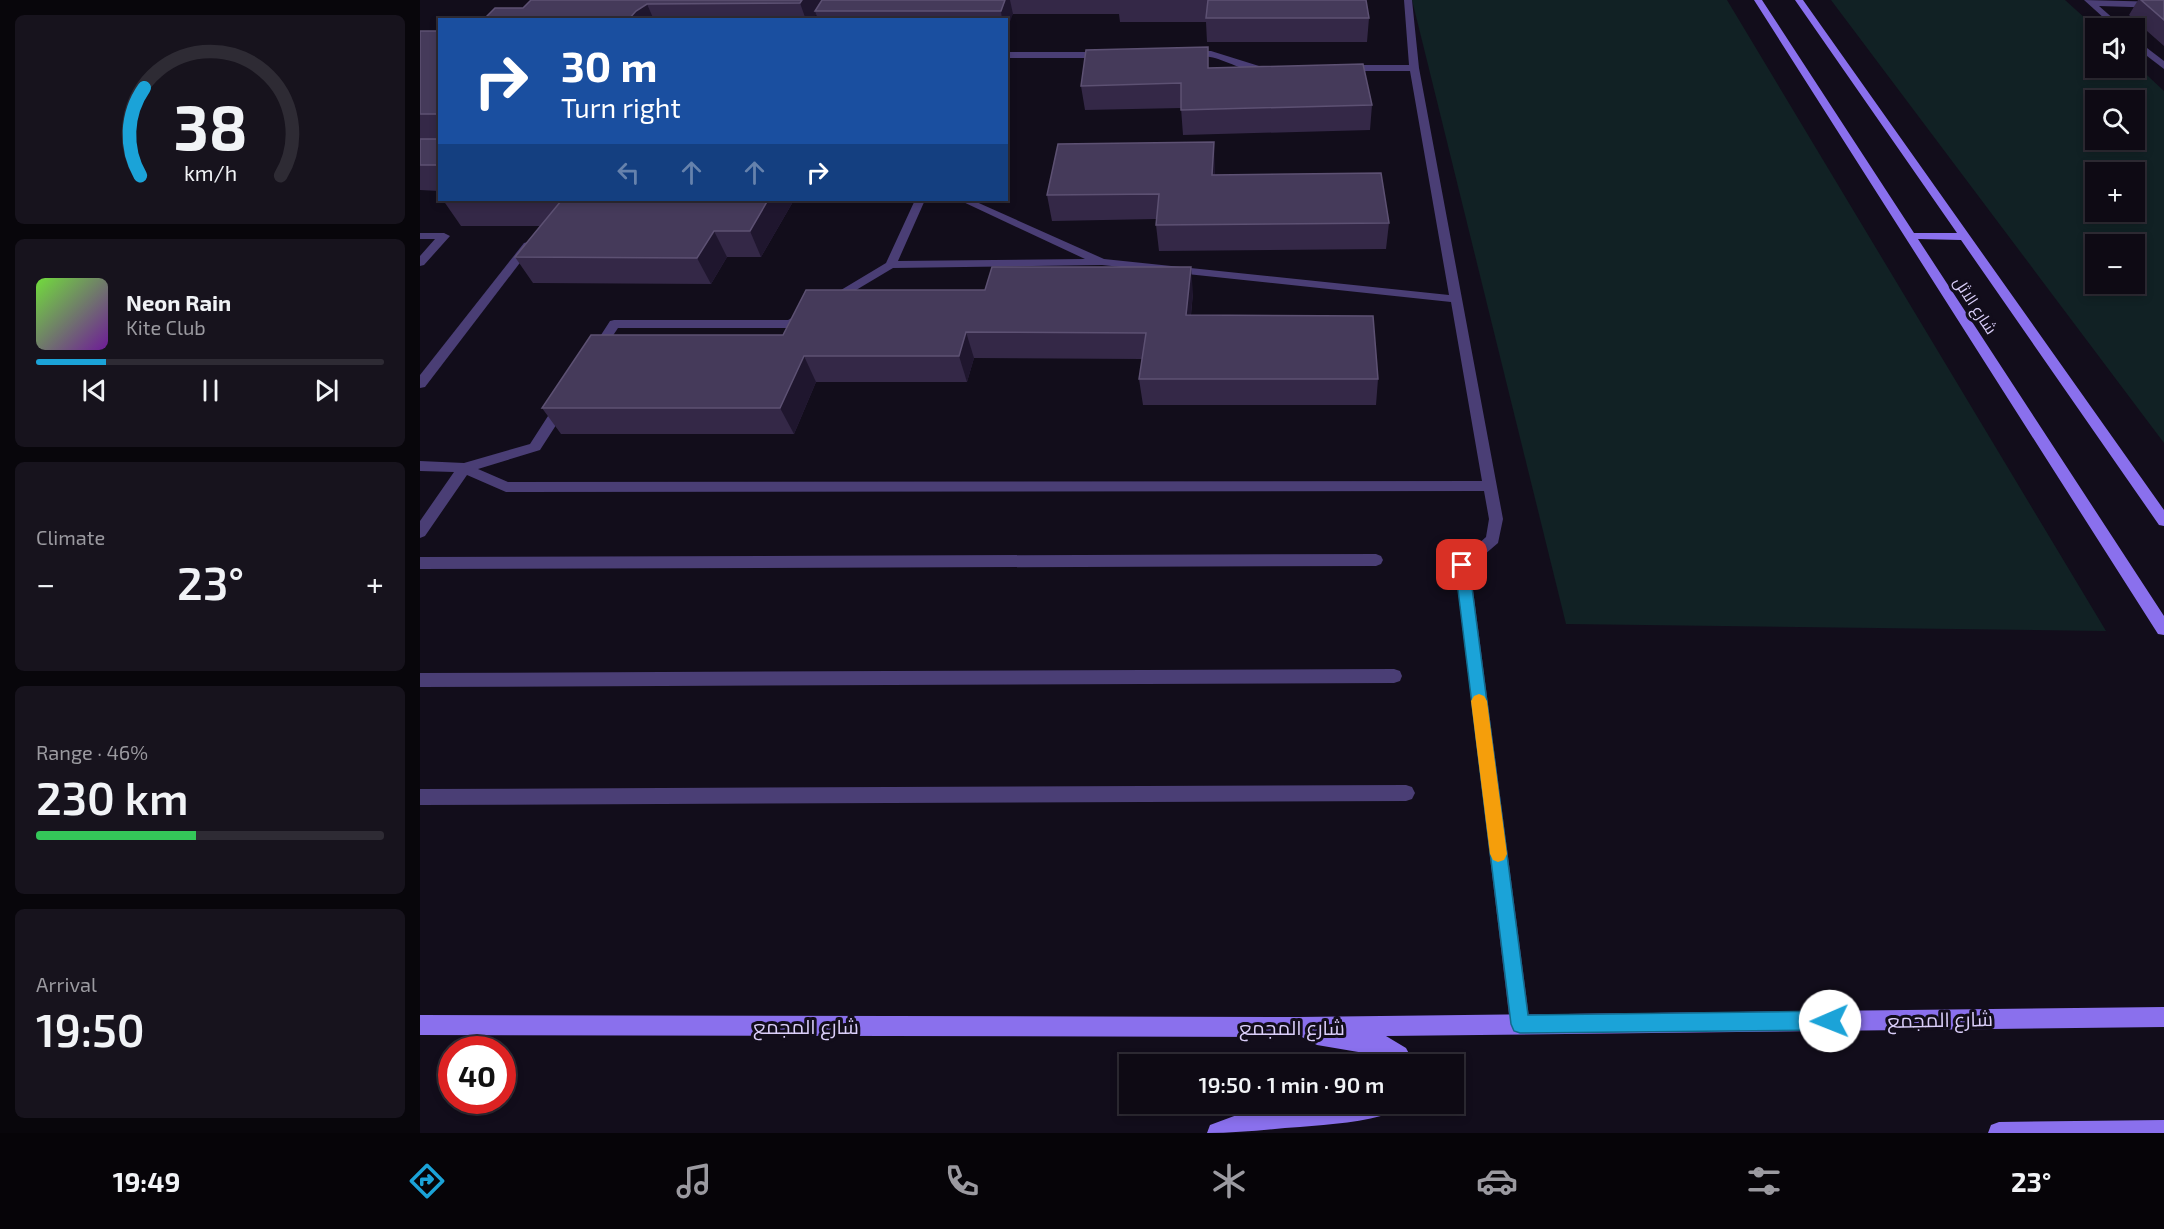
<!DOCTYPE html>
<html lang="en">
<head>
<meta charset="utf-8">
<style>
	:root { --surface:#0e0a14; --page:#17131d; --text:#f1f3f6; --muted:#9b9aa0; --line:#2e2b34; --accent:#1ba3d8 }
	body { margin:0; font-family:"Exo 2",Cairo,sans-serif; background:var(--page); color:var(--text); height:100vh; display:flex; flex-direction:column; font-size:22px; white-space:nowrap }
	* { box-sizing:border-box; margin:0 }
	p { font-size:20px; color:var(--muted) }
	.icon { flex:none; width:33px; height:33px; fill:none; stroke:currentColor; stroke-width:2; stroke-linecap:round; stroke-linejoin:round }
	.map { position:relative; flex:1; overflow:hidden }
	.side { display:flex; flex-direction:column; gap:15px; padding:15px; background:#08060b; width:420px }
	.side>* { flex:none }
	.hud { position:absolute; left:18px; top:18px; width:570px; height:183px; border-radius:0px; box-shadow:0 3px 9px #0003,0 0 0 2px var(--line); background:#1a4fa0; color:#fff; overflow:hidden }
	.fabs { position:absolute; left:1665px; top:18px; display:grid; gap:12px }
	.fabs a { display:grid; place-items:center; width:60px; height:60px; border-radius:0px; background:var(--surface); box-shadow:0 3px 9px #0003,0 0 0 2px var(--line); font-size:30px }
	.speed { position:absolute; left:18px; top:1036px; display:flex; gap:12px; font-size:30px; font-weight:700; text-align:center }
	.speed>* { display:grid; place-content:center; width:78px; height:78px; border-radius:50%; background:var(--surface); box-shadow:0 3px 9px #0003,0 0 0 2px var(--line); line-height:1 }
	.speed .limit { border:9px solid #d22; background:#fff; color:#111 }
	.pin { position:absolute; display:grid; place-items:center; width:51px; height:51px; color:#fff; margin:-26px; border-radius:12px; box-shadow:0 3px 9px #0006 }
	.me { position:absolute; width:66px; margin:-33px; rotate:269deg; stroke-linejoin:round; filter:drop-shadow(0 0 4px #0008) }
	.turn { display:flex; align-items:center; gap:21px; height:126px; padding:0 24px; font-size:27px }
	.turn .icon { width:78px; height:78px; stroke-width:2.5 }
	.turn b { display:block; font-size:42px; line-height:51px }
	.lanes { display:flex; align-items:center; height:57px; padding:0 24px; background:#0003; justify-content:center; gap:30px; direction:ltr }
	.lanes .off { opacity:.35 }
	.big { font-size:45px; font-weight:600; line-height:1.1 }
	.side .tile { flex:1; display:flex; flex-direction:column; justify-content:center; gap:9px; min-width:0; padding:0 21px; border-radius:9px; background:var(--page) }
	.side .dial { align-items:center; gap:0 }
	.dial svg { height:156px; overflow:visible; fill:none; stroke:var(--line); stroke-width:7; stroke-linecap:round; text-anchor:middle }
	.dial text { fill:var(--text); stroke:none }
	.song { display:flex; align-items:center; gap:18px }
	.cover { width:72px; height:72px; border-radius:9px; background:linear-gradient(135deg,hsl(100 70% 55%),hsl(280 70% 35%)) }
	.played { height:6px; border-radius:3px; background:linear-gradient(90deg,var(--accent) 20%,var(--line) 20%) }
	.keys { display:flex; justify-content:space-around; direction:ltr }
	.heat { display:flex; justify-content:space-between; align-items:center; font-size:33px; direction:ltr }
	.charge { height:9px; border-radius:4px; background:linear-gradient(90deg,#34c759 46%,var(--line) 0) }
	.trip { position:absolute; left:699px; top:1054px; width:345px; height:60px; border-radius:0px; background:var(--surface); box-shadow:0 3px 9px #0003,0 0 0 2px var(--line); font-weight:600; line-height:60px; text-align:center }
	.tabs { display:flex; height:96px; justify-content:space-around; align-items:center; background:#060408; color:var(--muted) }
	.tabs .icon { width:42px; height:42px }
	.tabs .selected { color:var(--accent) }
	.tabs b { font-size:27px; color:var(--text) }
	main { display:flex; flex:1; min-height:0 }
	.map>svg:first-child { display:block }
	.green { fill:#112124; fill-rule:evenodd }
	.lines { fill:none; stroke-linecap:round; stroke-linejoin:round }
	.lane { fill:#4a3e75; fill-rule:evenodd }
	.street { fill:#4a3e75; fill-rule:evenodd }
	.secondary { fill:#8a70ed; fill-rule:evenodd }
	.wall { fill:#342847 }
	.shaded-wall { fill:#1f162e }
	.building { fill:#453a5a; stroke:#5d5173; stroke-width:1.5 }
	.route { fill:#1ba3d8; stroke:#126a8c; stroke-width:1.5 }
	.slow { fill:#f59e0b }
	.labels { text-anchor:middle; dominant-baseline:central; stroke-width:6; stroke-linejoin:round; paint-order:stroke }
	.street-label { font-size:16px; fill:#dacef9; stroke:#120d1b }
	.near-street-label { font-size:20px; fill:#dacef9; stroke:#120d1b }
</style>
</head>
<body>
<main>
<section class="side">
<div class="tile dial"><svg viewBox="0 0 100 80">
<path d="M14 69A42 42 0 1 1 86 69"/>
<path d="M14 69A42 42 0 0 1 16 24" stroke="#1ba3d8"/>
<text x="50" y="56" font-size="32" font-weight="700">38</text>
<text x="50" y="72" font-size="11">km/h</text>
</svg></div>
<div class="tile">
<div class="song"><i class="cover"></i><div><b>Neon Rain</b><p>Kite Club</p></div></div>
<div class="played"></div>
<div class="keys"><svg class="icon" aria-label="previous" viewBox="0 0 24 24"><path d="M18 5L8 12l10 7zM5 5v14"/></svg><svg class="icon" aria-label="pause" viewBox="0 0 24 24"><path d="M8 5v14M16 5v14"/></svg><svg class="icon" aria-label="next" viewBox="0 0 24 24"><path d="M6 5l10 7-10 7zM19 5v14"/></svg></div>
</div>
<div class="tile"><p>Climate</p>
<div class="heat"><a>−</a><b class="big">23°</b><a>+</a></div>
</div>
<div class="tile"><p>Range · 46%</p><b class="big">230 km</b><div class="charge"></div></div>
<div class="tile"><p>Arrival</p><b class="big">19:50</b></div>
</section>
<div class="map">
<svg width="1744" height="1133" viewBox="0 0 1744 1133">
	<rect width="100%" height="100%" fill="#120d1b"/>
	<!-- green -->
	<g class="green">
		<polygon points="992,0 1307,0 1686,631 1146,624"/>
		<path d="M1411,0H1645L1676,28V68H1714L1715,64L1744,91V443ZM1676,100H1714V140H1676ZM1676,172H1714V212H1676ZM1676,244H1714V284H1676Z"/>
	</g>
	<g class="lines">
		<!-- lane -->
		<g class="lane">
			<polygon points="956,554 961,556 963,560 961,564 956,566 0,569 0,557"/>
			<polygon points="974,669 980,671 982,676 980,681 974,683 0,687 0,673"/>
			<polygon points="986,785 992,787 995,793 992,799 986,801 0,805 0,789"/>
		</g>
		<!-- street -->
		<g class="street">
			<polygon points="984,0 992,0 999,68 1083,519 1078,543 1050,567 1110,1024 1107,1031 1100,1034 1093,1031 1090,1024 1035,565 1066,537 1069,519 1064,491 86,492 47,475 5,536 0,538 0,521 34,472 0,471 0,461 44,463 110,444 137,402 142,401 149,405 120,450 58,469 88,482 1062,481 1031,302 682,265 473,268 416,302 408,302 406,299 466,263 495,200 505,200 478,261 665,259 539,200 552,200 684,259 1029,295 990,71 926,71 921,68 926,65 989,65"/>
			<polygon points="1664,0 1744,2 1744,8 1679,6 1704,28 1695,28"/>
			<polygon points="1714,38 1744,61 1744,69 1714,46"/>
			<path d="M769,51H791L839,66H851L856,69C838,81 809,60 790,57C782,55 774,57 766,56V52Z"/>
			<polygon points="586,52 685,52 690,55 685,58 586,58"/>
			<polygon points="0,233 24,233 30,236 4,265 0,266 0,256 15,239 0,239"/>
			<polygon points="108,242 112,243 112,247 5,387 0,388 0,375 104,243"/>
			<polygon points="387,310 391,311 391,317 370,328 198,328 180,355 172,355 170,352 190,321 194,320 368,320"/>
		</g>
		<!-- secondary -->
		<g class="secondary">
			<polygon points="1334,0 1342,0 1494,233 1537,233 1375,0 1383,0 1744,510 1744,526 1739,525 1541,240 1498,239 1744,616 1744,635 1738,634"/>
			<polygon points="1744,1007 1744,1027 966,1036 986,1048 995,1065 973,1065 962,1056 897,1045 882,1037 0,1035 0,1015 878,1017"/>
			<path d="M893,1104H976L973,1112C944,1123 911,1124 880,1127C849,1129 819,1133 787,1133L790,1125L833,1109Z"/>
			<polygon points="1744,1120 1744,1133 1568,1133 1571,1125 1579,1122"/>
		</g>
	</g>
	<!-- wall -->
	<g class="wall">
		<polygon points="111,0 946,0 949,18 947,42 787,42 786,22 700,22 699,14 593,14 586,20 398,20 396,14 393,20 34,20 64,19 103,8"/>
		<polygon points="1718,0 1744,0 1744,46 1709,15"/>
		<polygon points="0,31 20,31 20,191 0,190"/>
		<polygon points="789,68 952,105 950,130 763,135 761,108 665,110 661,86"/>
		<polygon points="795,167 795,175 969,223 966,249 739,251 736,225 736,219 632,221 627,195"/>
		<polygon points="23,200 374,200 341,257 307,257 291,284 113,283 95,257 120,226 41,226"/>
		<polygon points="773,293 771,315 958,379 956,405 723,405 719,379 722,359 554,358 547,382 396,382 374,434 141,434 122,408 363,335"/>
	</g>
	<!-- shaded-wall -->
	<g class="shaded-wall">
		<polygon points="382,0 405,0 395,11 396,14 393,20 386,20 380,3"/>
		<polygon points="585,0 590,0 593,14 586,32 586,20 582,20 581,11"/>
		<polygon points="227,4 234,20 208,20 216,11"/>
		<polygon points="794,142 795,167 794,201 792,175"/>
		<polygon points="348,200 374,200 341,257 330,231"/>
		<polygon points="294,231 307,257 291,284 277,258"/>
		<polygon points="771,267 773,293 768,341 766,315"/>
		<polygon points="546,332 554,358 547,382 539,356"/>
		<polygon points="384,356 396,382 374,434 360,408"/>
	</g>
	<!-- building -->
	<g class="building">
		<polygon points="111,0 382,0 380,3 227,4 216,11 208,20 34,20 64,19 75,8 103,8"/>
		<polygon points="402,0 585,0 581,11 395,11"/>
		<polygon points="788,0 946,0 949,18 786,18"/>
		<polygon points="1721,0 1744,0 1744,20"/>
		<rect x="0" y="31" width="20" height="83"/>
		<polygon points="788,47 788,68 943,64 952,105 761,110 761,83 661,86 666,50"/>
		<rect x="0" y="139" width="20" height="26"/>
		<polygon points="794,142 792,175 961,173 969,223 736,225 739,194 627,195 638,144"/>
		<polygon points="23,200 348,200 330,231 294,231 277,258 95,257 141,201"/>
		<polygon points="572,267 771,267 766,315 953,316 958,379 719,379 726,333 546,332 539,356 384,356 360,408 122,408 171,335 363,335 386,290 565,290"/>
	</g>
	<!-- route -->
	<polygon class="route" points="1042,560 1049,565 1108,1015 1410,1011 1417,1014 1419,1021 1417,1027 1410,1030 1100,1033 1094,1031 1091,1024 1035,565"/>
	<!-- slow -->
	<polygon class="slow" points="1059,694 1064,696 1067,701 1087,854 1084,860 1078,862 1073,860 1070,854 1051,701 1054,696"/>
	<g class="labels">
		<!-- street labels -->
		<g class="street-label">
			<text transform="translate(1556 305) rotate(57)">شارع الاثل</text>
		</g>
		<!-- near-street labels -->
		<g class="near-street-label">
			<text transform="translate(1520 1019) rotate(-1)">شارع المجمع</text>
			<text x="386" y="1026">شارع المجمع</text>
			<text x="872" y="1027">شارع المجمع</text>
		</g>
	</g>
</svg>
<div class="fabs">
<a><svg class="icon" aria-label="sound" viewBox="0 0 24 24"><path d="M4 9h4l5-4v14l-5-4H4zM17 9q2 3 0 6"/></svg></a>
<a><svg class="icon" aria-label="search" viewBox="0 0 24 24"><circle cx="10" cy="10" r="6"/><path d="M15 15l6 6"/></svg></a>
<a>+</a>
<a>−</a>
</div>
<div class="speed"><div class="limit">40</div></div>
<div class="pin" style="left:1042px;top:565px;background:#d93025"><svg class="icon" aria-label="arrive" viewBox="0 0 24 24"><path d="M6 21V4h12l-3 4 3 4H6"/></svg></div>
<svg class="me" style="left:1410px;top:1021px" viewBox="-20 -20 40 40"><circle r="19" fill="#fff"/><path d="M0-13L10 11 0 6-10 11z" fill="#1ba3d8"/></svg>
<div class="trip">19:50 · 1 min · 90 m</div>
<div class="hud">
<div class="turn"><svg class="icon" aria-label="right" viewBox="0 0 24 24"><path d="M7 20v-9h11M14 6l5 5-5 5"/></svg><div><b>30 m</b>Turn right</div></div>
<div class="lanes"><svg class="icon off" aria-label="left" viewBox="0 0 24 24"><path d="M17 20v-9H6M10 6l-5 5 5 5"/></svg><svg class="icon off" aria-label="ahead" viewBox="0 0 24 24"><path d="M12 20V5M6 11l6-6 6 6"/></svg><svg class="icon off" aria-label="ahead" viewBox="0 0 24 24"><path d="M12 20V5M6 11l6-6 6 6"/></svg><svg class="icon" aria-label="right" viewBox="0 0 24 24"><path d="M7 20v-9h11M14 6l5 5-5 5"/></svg></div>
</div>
</div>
</main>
<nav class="tabs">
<b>19:49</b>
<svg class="icon selected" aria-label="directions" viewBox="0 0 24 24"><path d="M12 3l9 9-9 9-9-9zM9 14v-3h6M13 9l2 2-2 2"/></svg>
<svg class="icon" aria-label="music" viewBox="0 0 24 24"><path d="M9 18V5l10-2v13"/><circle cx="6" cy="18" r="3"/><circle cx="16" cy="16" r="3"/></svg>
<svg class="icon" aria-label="phone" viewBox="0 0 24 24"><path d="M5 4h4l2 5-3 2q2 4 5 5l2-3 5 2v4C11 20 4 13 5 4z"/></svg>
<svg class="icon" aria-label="climate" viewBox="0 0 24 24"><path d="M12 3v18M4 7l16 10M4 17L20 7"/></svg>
<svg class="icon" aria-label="car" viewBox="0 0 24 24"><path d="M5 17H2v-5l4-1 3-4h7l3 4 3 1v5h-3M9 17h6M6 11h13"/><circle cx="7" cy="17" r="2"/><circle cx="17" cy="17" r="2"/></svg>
<svg class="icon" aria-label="filters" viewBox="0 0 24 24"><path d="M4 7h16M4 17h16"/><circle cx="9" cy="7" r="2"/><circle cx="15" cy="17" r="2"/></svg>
<b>23°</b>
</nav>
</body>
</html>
